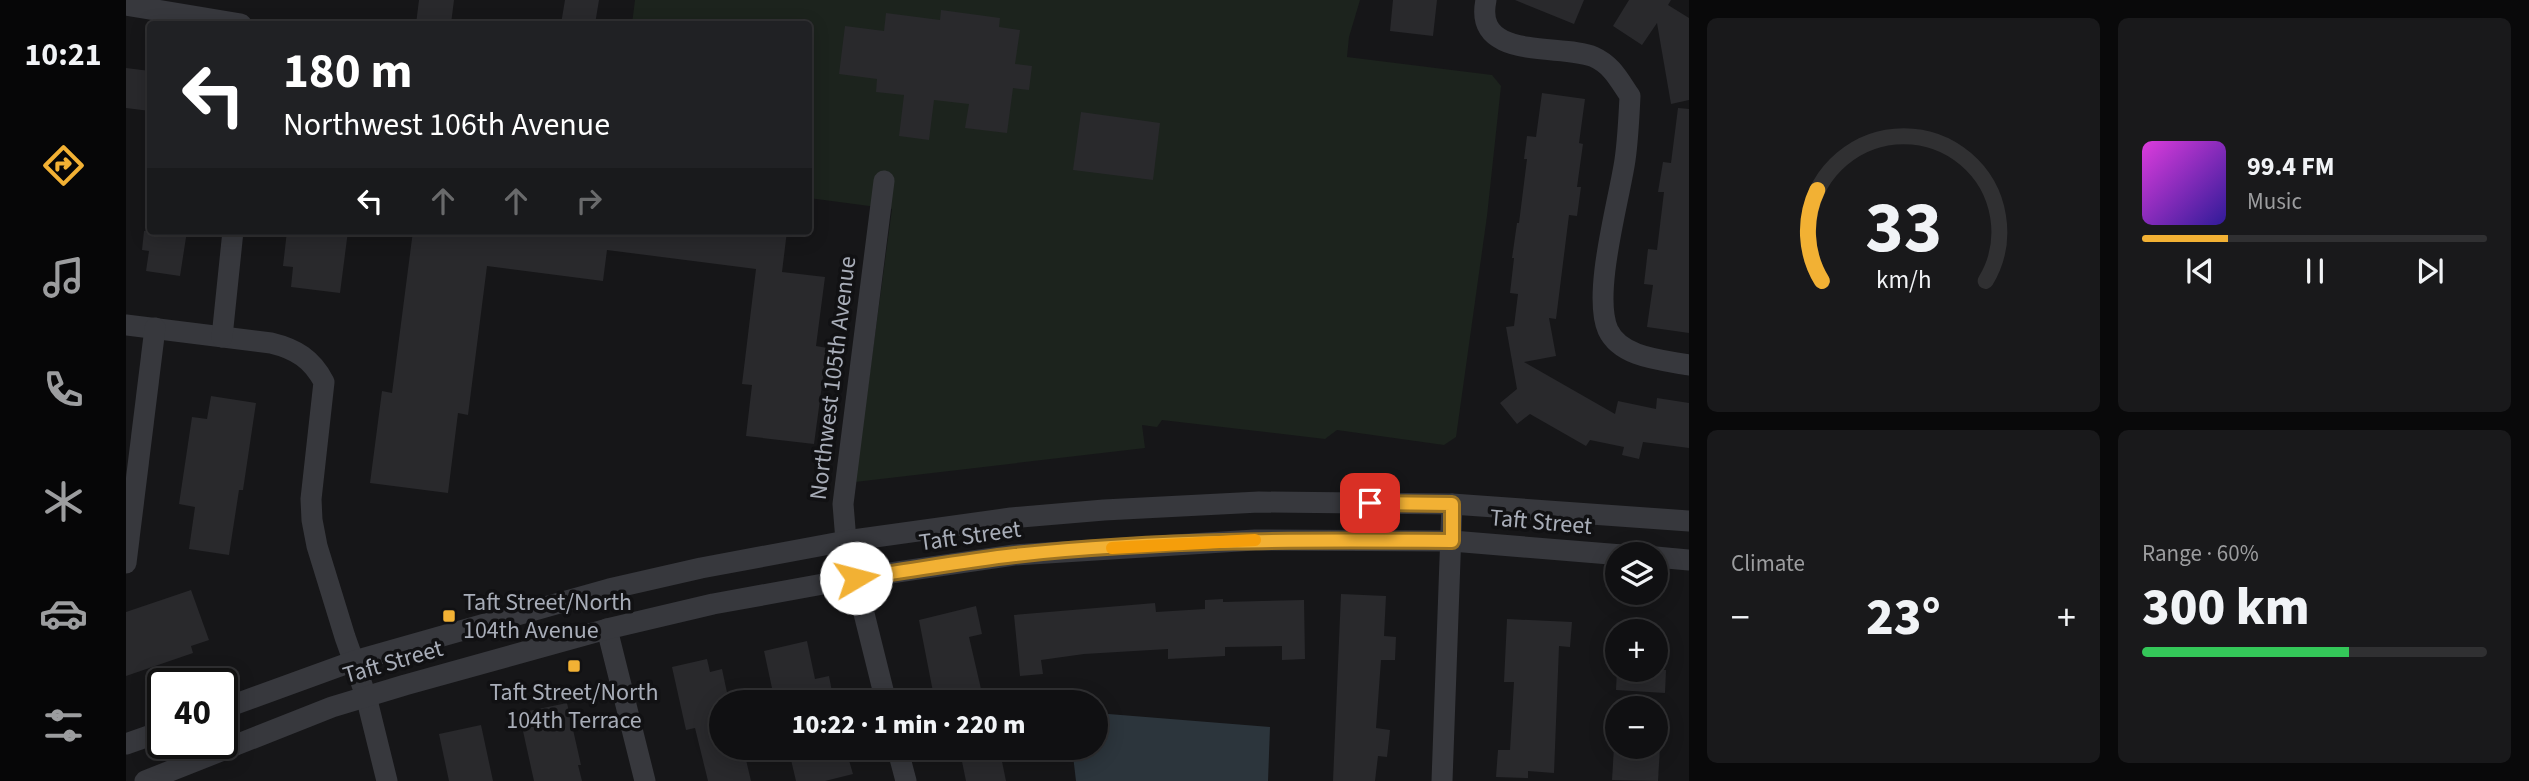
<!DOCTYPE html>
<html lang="en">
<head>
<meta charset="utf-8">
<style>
	:root { --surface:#101012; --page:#19191b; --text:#f1f3f6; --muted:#9c9d9f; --line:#303032; --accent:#f2b134 }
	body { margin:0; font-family:"Source Sans 3",sans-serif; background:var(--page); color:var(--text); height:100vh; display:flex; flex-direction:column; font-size:26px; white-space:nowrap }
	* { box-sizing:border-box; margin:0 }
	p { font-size:23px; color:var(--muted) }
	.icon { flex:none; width:38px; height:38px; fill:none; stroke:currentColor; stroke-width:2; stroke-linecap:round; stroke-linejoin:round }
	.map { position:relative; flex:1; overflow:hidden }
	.drawer { display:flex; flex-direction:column; gap:18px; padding:18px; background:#09090a; width:840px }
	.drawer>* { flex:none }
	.banner { position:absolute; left:21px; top:21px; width:665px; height:214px; border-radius:7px; box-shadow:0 4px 18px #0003,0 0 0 2px var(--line); background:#202124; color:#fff; overflow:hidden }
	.tools { position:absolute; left:1479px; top:542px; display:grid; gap:14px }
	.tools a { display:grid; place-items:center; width:63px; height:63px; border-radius:50%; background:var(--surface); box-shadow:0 4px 18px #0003,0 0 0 2px var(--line); font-size:35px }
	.speed { position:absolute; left:21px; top:668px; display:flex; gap:14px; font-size:35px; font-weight:700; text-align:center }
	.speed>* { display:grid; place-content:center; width:91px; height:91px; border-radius:50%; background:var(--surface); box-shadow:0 4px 18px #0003,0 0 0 2px var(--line); line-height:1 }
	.speed .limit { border:4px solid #111; border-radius:10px; background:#fff; color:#111 }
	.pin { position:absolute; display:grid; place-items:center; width:60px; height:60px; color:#fff; margin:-30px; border-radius:14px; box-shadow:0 4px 10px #0006 }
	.me { position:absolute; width:77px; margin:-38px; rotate:82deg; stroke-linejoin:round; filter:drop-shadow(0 0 5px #0008) }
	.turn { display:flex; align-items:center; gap:24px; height:147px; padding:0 21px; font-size:32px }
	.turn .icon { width:91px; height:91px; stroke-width:2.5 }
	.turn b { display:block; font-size:49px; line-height:60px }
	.lanes { display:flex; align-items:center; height:66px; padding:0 21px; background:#0003; justify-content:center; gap:35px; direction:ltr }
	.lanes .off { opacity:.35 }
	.big { font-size:52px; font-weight:800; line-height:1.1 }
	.drawer .tile { flex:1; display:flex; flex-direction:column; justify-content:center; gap:10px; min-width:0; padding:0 24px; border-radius:10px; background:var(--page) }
	.drawer .dial { align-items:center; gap:0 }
	.dial svg { height:182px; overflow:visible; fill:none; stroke:var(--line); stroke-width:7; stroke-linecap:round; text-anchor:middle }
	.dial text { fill:var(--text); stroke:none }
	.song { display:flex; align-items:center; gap:21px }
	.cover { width:84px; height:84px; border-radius:10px; background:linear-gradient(135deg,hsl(300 70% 55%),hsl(250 70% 35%)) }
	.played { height:7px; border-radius:4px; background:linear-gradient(90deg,var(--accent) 25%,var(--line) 25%) }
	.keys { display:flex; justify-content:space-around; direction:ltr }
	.heat { display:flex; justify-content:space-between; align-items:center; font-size:38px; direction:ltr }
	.charge { height:10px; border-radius:5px; background:linear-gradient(90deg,#34c759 60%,var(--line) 0) }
	.drawer .tiles { flex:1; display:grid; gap:18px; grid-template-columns:repeat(2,1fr) }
	.trip { position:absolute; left:583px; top:690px; width:399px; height:70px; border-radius:35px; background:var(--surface); box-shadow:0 4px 18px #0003,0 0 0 2px var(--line); font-weight:800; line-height:70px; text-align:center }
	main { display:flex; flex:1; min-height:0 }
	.tab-bar { display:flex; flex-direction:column; width:126px; justify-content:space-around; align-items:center; background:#060607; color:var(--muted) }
	.tab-bar .icon { width:49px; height:49px }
	.tab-bar .on { color:var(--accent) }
	.tab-bar b { font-size:32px; color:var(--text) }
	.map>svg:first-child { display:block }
	.green { fill:#1c231d }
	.water { fill:#2c353c }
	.building { fill:#29292c }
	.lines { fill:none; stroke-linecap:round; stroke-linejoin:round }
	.minor { stroke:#37383d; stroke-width:21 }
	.route-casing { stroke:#9d7322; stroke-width:18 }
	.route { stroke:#f2b134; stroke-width:12 }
	.slow { stroke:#f59e0b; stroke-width:12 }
	.poi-dot { fill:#f2b134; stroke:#111113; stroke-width:2.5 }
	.labels { text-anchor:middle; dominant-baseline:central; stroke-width:7; stroke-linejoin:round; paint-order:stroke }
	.street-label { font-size:24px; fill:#a8adb8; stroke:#111113 }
	.poi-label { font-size:24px; fill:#a8adb8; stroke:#111113; text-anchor:start }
</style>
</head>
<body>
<main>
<nav class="tab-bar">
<b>10:21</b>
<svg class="icon on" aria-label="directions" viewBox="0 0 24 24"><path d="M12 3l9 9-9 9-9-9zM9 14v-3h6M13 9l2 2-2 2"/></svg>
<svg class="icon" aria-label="music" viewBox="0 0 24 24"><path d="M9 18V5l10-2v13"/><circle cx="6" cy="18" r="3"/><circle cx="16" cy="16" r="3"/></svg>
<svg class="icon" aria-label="phone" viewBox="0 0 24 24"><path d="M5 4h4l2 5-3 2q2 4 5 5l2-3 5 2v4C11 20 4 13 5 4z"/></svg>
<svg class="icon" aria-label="climate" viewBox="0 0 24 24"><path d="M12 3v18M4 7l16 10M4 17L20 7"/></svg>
<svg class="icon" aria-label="car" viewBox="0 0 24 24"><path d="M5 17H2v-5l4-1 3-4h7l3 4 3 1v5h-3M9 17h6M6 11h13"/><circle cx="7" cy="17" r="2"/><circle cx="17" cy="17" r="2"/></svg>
<svg class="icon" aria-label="filters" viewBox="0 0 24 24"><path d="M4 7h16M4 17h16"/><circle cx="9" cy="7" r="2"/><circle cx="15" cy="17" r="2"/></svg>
</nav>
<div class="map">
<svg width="1563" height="781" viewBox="0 0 1563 781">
	<rect width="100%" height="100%" fill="#161618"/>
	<!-- green -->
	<polygon class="green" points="509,0 1234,0 1223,37 1221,57 1366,75 1375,86 1361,216 1330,437 1318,445 1211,430 1199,439 1036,420 1031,427 1016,425 1019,448 729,482 766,209 683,198 682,24 506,24"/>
	<!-- water -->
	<polygon class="water" points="970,713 1144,727 1142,781 950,781 946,747 970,747"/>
	<!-- building -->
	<g class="building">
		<polygon points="293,0 328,0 325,24 290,24"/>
		<polygon points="439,0 473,0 469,24 435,24"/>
		<polygon points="1267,0 1311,0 1307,36 1264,31"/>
		<polygon points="1389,0 1458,0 1448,24"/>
		<polygon points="1503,0 1545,0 1542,5 1563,18 1563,100 1545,104 1531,23 1516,45 1487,26"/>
		<polygon points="815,10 874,18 873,27 894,30 889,64 906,66 903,90 887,88 881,133 839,128 843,104 808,100 803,140 773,136 778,95 750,92 751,79 713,74 719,26 758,31 760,13 814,20"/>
		<polygon points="0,68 24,71 24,111 0,108"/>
		<polygon points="1416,93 1459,99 1453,143 1457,144 1451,187 1455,187 1451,216 1443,215 1430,319 1423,318 1430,356 1398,362 1489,414 1492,401 1530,409 1531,398 1563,403 1563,448 1517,442 1513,459 1496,455 1498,447 1464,440 1460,446 1404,414 1391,424 1374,403 1391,389 1380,327 1388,326 1392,294 1384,293 1388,258 1386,258 1391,223 1393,223 1401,159 1398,159 1401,136 1410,137"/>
		<polygon points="1552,108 1563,109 1563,333 1521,327 1527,285 1518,284 1522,249 1531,250 1538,192 1532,192 1537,162 1545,163"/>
		<polygon points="955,112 1034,123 1027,180 947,170"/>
		<polygon points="18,231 61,231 54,276 20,271 23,251 16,250"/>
		<polygon points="161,231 222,231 214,293 165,287 167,267 157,266"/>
		<polygon points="287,231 661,231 656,272 699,277 690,346 701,348 688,444 620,436 626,385 616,384 630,269 481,250 477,281 361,266 342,415 332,413 322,493 244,483 256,391 266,393"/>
		<polygon points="85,396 130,403 117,490 113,490 103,555 63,549 69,507 53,504 66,417 81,419"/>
		<polygon points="65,590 83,640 65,646 67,653 0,676 0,612"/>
		<polygon points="1215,594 1260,596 1258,636 1270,637 1269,660 1255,660 1250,728 1264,730 1261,757 1252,756 1249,781 1207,781"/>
		<polygon points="1097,599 1097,602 1178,600 1179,659 1156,660 1156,646 1099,647 1099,656 1042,659 1042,649 958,654 915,660 917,674 894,676 888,615 1029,603 1030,612 1079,609 1079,600"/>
		<polygon points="850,606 856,634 843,637 858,702 809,702 793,620"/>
		<polygon points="1381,619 1446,622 1444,647 1433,646 1428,773 1402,771 1402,778 1370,777 1372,750 1384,750 1388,682 1378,682"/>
		<polygon points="681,641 689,679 703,676 708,702 649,702 638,651"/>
		<polygon points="581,659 584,672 596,669 603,702 595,702 595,747 617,747 625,781 582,781 569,728 560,730 546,667"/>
		<polygon points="1491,670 1540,670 1539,693 1490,690"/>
		<polygon points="441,703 455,765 452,765 456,781 408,781 393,713"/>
		<polygon points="355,725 367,781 323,781 313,734"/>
		<polygon points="662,747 708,747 711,760 722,757 727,774 699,781 670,781"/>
		<polygon points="833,747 873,747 880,781 840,781"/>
		<polygon points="1488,747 1534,747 1532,781 1486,780"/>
	</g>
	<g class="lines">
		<!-- minor -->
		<g class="minor">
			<path d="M1360,0C1347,62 1436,43 1468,57C1486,65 1493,80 1504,96C1503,117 1502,139 1499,160C1493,201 1466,294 1482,330C1495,358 1537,360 1563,365"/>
			<polyline points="0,5 115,24"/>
			<polyline points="758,181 717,504 720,541 760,702"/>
			<path d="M0,325L145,343C170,349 186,359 198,382L185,499L186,520L191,546L219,637L240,696L261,781"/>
			<polyline points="96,337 107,231"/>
			<polyline points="1530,557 1563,560"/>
			<polyline points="0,563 29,328"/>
			<polyline points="481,629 519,781"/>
			<polyline points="96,709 228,661 483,589 575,568 720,541 885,518 978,510 1133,502 1326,504 1563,521"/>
			<polyline points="0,744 37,731"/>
			<polyline points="771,747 780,781"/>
			<polyline points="19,781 206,707 279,685 481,629 587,604 730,578 888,555 1129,540 1326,541 1496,555"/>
			<polyline points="1316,781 1326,504"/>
		</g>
	</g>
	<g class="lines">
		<defs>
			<path id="route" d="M730,578C783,571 836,561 889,555C1034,539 1180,540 1326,541V504L1244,503"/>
		</defs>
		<!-- route casing -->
		<use href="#route" class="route-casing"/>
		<!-- route -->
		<use href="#route" class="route"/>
		<!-- slow -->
		<polyline class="slow" points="986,548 1129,540"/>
	</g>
	<!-- markers -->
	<g class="poi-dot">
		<rect x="316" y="609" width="14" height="14" rx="3.5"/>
		<rect x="441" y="659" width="14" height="14" rx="3.5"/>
	</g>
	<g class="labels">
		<!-- street labels -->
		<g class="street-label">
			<text transform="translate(707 378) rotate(-83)">Northwest 105th Avenue</text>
			<text transform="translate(1415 522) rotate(5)">Taft Street</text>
			<text transform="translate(844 536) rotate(-8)">Taft Street</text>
			<text transform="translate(267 662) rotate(-16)">Taft Street</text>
		</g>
		<!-- poi labels -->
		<g class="poi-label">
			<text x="337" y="602">Taft Street/North<tspan x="337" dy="28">104th Avenue</tspan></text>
			<text x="448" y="692" text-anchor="middle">Taft Street/North<tspan x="448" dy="28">104th Terrace</tspan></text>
		</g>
	</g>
</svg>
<div class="tools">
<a><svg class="icon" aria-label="layers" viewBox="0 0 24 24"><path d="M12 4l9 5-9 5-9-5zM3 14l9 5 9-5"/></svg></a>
<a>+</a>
<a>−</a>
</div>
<div class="speed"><div class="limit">40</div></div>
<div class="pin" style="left:1244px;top:503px;background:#d93025"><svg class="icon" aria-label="arrive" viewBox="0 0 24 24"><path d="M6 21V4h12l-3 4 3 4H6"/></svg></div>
<svg class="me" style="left:730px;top:578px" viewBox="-20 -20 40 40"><circle r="19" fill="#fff"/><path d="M0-13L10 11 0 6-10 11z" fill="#f2b134"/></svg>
<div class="trip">10:22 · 1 min · 220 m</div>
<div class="banner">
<div class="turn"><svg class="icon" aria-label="left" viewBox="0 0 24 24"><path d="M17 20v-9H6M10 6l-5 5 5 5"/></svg><div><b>180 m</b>Northwest 106th Avenue</div></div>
<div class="lanes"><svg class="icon" aria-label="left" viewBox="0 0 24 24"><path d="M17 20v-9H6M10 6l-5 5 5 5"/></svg><svg class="icon off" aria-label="ahead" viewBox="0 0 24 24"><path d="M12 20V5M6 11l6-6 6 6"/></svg><svg class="icon off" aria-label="ahead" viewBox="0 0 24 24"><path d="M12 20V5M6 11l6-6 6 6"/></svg><svg class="icon off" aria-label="right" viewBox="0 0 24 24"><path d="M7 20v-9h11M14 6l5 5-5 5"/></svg></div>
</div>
</div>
<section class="drawer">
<div class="tiles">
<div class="tile dial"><svg viewBox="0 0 100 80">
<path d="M14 69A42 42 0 1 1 86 69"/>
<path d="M14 69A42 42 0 0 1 12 29" stroke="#f2b134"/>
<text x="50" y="56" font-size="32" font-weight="700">33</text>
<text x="50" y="72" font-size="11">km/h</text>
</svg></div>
<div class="tile">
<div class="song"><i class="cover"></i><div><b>99.4 FM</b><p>Music</p></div></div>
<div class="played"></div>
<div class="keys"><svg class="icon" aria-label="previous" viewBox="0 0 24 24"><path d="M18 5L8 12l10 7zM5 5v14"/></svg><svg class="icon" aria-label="pause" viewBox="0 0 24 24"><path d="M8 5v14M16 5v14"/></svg><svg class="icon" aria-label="next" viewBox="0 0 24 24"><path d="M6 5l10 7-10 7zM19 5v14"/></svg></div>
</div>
<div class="tile"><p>Climate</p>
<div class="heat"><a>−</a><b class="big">23°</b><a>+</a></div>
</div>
<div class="tile"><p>Range · 60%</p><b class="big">300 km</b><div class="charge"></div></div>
</div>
</section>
</main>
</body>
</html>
